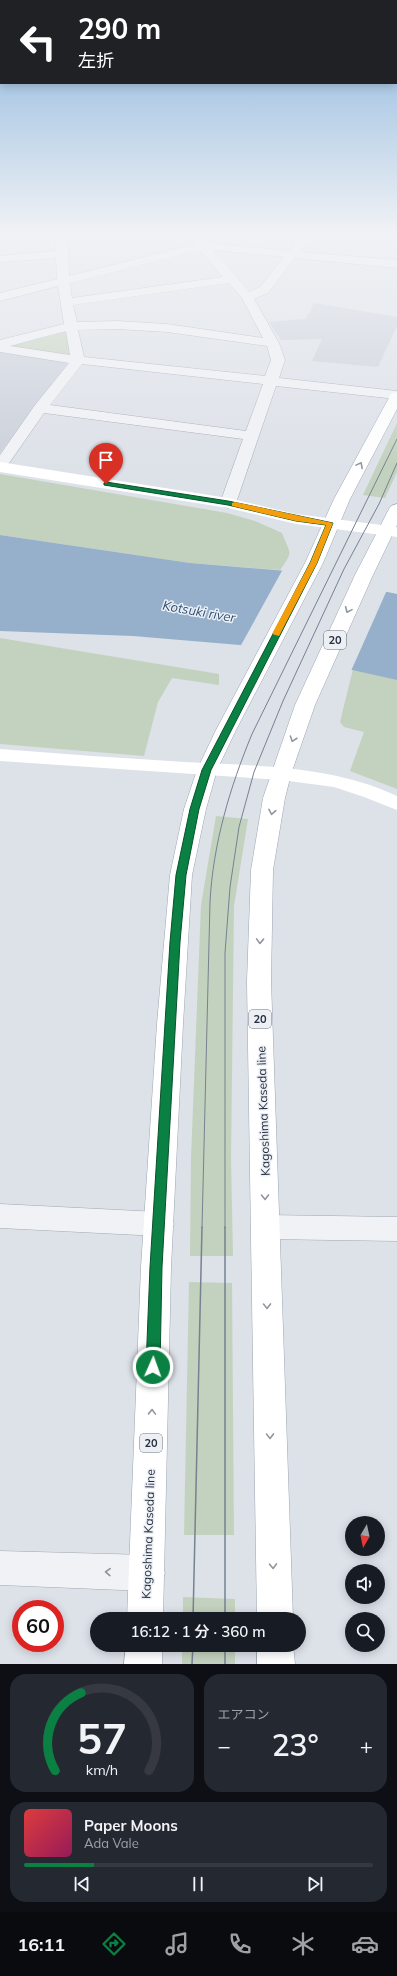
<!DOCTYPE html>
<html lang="ja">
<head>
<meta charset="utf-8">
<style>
	:root { --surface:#171b24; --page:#242831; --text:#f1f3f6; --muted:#9ea1a6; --line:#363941; --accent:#0b8043 }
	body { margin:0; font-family:Mulish,"Noto Sans JP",sans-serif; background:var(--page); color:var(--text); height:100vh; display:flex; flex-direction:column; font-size:15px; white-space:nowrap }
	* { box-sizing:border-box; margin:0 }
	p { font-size:13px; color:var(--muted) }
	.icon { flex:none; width:22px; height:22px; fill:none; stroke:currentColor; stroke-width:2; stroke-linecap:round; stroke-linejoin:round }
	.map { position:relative; height:1664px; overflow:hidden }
	.details { display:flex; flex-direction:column; gap:10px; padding:10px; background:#0d0f14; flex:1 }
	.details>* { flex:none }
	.top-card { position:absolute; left:0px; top:0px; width:397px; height:84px; box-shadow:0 2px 10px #0003; background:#202124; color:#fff; overflow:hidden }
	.needle { width:26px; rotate:189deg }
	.tools { position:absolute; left:345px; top:1516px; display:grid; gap:8px }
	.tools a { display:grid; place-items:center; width:40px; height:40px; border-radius:50%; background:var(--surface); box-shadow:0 2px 10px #0003; font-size:20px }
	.speed { position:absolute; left:12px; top:1600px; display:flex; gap:8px; font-size:20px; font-weight:700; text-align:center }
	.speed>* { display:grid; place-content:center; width:52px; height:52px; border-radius:50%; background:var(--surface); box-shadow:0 2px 10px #0003; line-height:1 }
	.speed .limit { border:6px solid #d22; background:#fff; color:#111 }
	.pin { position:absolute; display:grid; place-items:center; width:34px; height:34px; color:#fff; margin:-41px -17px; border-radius:50% 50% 50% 0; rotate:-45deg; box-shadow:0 0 4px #0007 }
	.pin .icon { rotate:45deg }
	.me { position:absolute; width:44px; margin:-22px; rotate:2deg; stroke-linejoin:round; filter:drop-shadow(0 0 3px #0008) }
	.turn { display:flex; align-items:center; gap:14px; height:84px; padding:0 12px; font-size:18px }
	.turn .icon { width:52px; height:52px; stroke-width:2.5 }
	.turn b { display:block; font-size:28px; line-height:34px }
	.big { font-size:30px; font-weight:600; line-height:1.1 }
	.details .widget { flex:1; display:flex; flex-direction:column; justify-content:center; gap:6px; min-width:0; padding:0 14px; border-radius:16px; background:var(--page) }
	.details .dial { align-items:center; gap:0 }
	.dial svg { height:104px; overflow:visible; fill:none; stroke:var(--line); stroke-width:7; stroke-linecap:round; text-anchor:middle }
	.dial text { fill:var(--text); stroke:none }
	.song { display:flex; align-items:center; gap:12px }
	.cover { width:48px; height:48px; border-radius:6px; background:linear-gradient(135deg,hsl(0 70% 55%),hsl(330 70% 35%)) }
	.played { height:4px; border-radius:2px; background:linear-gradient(90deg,var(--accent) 20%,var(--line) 20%) }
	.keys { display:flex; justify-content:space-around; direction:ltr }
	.heat { display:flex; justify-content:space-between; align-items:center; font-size:22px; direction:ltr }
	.details .tiles { flex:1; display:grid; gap:10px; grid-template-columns:1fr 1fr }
	.widget:last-child { grid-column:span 2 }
	.trip { position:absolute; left:90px; top:1612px; width:216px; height:40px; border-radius:20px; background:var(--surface); box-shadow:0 2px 10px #0003; font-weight:600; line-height:40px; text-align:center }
	.dock { display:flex; height:64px; justify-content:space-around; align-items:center; background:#090b0e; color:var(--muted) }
	.dock .icon { width:28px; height:28px }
	.dock .on { color:var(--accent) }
	.dock b { font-size:18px; color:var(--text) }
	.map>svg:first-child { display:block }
	.built { fill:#cbd0da }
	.green { fill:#c3d2be }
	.water { fill:#96afca }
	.pier { fill:#dde1e8 }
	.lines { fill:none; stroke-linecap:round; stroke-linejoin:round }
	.street-casing { stroke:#a2a8b2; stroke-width:1 }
	.primary-casing { stroke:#9ca6b4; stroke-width:1 }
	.street { fill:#f0f2f6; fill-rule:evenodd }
	.secondary { fill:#fff; fill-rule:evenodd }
	.primary { fill:#fff; fill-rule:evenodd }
	.tram-far1 { stroke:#768192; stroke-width:1 }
	.tram { stroke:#768192; stroke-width:1.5 }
	.oneway { stroke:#92979f }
	.oneway2 { stroke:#8b909a }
	.route { fill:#0b8043; stroke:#07532c }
	.slow { fill:#f59e0b }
	.labels { text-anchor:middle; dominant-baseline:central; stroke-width:3; stroke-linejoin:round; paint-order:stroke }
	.shield { fill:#ecf0f5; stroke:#616976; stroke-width:1 }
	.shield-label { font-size:11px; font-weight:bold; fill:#262f3f }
	.street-label { font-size:12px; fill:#262f3f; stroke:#ecf0f5 }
	.water-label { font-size:13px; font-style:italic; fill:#2e4e74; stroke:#ecf0f5 }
</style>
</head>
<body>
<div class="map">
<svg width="397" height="1664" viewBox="0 0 397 1664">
	<rect width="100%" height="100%" fill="#dde1e8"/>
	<!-- built -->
	<g class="built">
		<polygon points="314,303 397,317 397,326 378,367 312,361 322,339 281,340 269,322 306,319"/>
		<polygon points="0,351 64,361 67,364 0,453"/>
	</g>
	<!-- green -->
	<g class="green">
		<polygon points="58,331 66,332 72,353 66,355 10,346 11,343"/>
		<polygon points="397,423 397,472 385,498 363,495"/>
		<path d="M0,474L227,513L255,521L282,533C290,554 294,551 280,570L190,563L0,535Z"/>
		<polygon points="0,638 219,674 219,685 172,678 158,702 144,756 0,744"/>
		<polygon points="353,669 397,680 397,789 350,771 364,732 344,727 340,722"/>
		<polygon points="216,816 248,819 234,906 231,1159 233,1256 190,1256 191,1158 201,905"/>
		<polygon points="189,1282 232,1283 234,1535 184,1535"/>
		<polygon points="183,1597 235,1599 235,1619 183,1619"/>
		<rect x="182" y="1645" width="53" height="19"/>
	</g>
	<!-- water -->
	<polygon class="water" points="0,535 190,563 287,571 397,594 397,680 240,645 133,636 0,631"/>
	<!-- pier -->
	<polygon class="pier" points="283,569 387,590 351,671 240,647"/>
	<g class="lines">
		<defs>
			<g id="street">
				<path d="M56,233H68L69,276L196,244L186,233H198L207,243L289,251L303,233H315L300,252L397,260V268L295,258L268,293L254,299L279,343L285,360L279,378L397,391V399L276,386L236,503L234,506L228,508L222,506L220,503L243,439L44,413L5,469L0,471V455L35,405L69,363L0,352V340L64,324L58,286L0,301V293L57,279L56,258L0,262V256L56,251ZM200,250L223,277L72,298L70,283ZM213,250L284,257L260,287L249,292ZM229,283L242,298L263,338L167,324L117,321L77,322L73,305ZM117,329L167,332L267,346L271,360L265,376L84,357L78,330ZM66,331L70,355L10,346ZM82,364L263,384L246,431L50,405Z"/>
				<path d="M330,233H357L358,234C352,239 336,238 330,233Z"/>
				<polygon points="0,1204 159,1212 169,1216 174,1224 169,1232 159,1236 0,1228"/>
				<polygon points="266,1215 397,1217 397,1241 266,1239 256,1235 251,1227 256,1219"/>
				<polygon points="0,1551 147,1555 160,1561 165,1573 160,1585 147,1591 0,1585"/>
			</g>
			<g id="primary">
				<polygon points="397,392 397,409 350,499 323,563 236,730 217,770 206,809 192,875 183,1024 171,1267 163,1619 127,1619 141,1267 157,1024 170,875 184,809 197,770 216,730 305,563 334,499 390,396 392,393"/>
				<polygon points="397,504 397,525 373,575 315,705 291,774 285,798 273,870 271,981 293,1619 257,1619 247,981 251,870 263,798 295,705 355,575 389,509 391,506"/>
				<polygon points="126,1645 162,1645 162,1664 124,1664"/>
				<polygon points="257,1645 293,1645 295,1664 257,1664"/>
			</g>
		</defs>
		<!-- street casing -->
		<use href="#street" class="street-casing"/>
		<!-- primary casing -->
		<use href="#primary" class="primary-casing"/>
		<!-- street -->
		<use href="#street" class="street"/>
		<!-- secondary -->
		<g class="secondary">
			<polygon points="0,462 228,498 296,514 397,527 397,537 296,524 228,508 0,472"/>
			<path d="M0,749C62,754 123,758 185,762C256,766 331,765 397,796V810L364,797L334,787L281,780L0,761Z"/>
		</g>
		<!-- primary -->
		<use href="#primary" class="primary"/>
		<!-- tram-far1 -->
		<g class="tram-far1">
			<path d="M202,1228L210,902C213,844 230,787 252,734L397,439"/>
			<polyline points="225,1228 225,953 230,887 239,827 254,772 283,701 344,569 379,504 397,463"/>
		</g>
		<!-- tram -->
		<g class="tram">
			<polyline points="225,1227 225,1619"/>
			<polyline points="193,1619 202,1227"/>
			<polyline points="225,1645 225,1664"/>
			<polyline points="192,1664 193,1645"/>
		</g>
	</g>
	<!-- one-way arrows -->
	<defs><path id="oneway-chevron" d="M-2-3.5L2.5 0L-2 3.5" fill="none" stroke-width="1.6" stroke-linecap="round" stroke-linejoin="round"/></defs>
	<g class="oneway">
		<use href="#oneway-chevron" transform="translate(360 465) rotate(-62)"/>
		<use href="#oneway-chevron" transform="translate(348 610) rotate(114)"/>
		<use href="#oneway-chevron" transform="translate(293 739) rotate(109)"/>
		<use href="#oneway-chevron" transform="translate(272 812) rotate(100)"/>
		<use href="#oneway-chevron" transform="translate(260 941) rotate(92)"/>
		<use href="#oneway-chevron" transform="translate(265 1197) rotate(89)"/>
		<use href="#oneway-chevron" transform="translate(267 1306) rotate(89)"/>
		<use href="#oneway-chevron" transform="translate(152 1412) rotate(-88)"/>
		<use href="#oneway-chevron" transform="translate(270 1436) rotate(89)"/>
		<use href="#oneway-chevron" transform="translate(273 1566) rotate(89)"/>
	</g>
	<use class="oneway2" href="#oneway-chevron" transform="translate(108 1572) rotate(-178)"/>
	<!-- sky -->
	<linearGradient id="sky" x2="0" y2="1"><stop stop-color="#87b2dc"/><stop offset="0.5" stop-color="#f0f2f5"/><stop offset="1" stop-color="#f0f2f5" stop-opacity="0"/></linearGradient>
	<rect width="397" height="466" fill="url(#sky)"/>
	<!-- route -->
	<polygon class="route" points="106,482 228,501 333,523 317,563 211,770 199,809 186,875 180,942 162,1267 160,1367 158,1371 153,1373 148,1371 146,1367 150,1267 170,942 176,875 190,809 202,770 310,563 326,525 296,521 228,505 104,485 104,483"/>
	<!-- slow -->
	<polygon class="slow" points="235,502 333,523 317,563 279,636 272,634 310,563 326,525 296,521 232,506 232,503"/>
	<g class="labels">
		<!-- shield labels -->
		<g class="shield">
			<rect x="324" y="631" width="22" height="18" rx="3"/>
			<rect x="249" y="1010" width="22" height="18" rx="3"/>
			<rect x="140" y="1434" width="22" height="18" rx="3"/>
		</g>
		<g class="shield-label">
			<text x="335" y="640">20</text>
			<text x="260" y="1019">20</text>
			<text x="151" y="1443">20</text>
		</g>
		<!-- street labels -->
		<g class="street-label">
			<text transform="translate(263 1111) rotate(-92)">Kagoshima Kaseda line</text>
			<text transform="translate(148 1534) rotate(-88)">Kagoshima Kaseda line</text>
		</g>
		<!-- water labels -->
		<g class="water-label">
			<text transform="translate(199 611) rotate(10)">Kotsuki river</text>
		</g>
	</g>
</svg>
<div class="tools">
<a><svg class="needle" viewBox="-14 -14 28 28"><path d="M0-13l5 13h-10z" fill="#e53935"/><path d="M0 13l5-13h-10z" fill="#9ea1a6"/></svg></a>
<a><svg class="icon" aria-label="sound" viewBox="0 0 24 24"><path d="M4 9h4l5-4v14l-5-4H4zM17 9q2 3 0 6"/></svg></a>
<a><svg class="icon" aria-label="search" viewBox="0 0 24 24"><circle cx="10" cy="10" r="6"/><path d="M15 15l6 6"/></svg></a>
</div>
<div class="speed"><div class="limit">60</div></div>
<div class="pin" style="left:106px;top:484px;background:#d93025"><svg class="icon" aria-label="arrive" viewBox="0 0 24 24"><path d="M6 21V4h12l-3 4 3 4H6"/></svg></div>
<svg class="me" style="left:153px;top:1367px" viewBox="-20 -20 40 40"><circle r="17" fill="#0b8043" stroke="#fff" stroke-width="3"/><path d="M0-11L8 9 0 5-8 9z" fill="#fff"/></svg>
<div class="trip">16:12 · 1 分 · 360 m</div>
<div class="top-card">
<div class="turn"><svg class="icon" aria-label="left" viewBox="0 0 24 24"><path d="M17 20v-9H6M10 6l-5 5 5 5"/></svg><div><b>290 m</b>左折</div></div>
</div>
</div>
<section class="details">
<div class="tiles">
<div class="widget dial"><svg viewBox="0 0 100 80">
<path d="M14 69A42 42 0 1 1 86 69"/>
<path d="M14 69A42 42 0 0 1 34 9" stroke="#0b8043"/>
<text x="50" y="56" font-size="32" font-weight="700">57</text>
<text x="50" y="72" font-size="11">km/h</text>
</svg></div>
<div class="widget"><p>エアコン</p>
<div class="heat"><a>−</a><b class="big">23°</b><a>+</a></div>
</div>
<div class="widget">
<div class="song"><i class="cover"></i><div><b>Paper Moons</b><p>Ada Vale</p></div></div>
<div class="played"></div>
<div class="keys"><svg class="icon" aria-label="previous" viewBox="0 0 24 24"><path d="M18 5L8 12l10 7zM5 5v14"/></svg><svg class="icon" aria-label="pause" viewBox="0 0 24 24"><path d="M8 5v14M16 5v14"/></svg><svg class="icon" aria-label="next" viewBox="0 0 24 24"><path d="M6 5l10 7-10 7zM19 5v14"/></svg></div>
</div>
</div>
</section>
<nav class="dock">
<b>16:11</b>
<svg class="icon on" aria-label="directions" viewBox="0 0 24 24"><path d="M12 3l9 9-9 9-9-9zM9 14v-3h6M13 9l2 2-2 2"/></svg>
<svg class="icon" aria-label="music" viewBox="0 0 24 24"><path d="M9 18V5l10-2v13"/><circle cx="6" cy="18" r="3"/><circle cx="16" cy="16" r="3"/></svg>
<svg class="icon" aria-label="phone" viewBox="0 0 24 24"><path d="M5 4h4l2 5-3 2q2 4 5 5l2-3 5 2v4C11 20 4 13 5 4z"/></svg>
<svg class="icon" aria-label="climate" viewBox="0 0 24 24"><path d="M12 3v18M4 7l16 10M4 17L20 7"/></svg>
<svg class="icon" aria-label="car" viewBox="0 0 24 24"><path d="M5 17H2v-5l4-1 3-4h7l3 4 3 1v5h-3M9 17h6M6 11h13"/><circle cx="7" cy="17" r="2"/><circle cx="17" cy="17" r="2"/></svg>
</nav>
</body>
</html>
